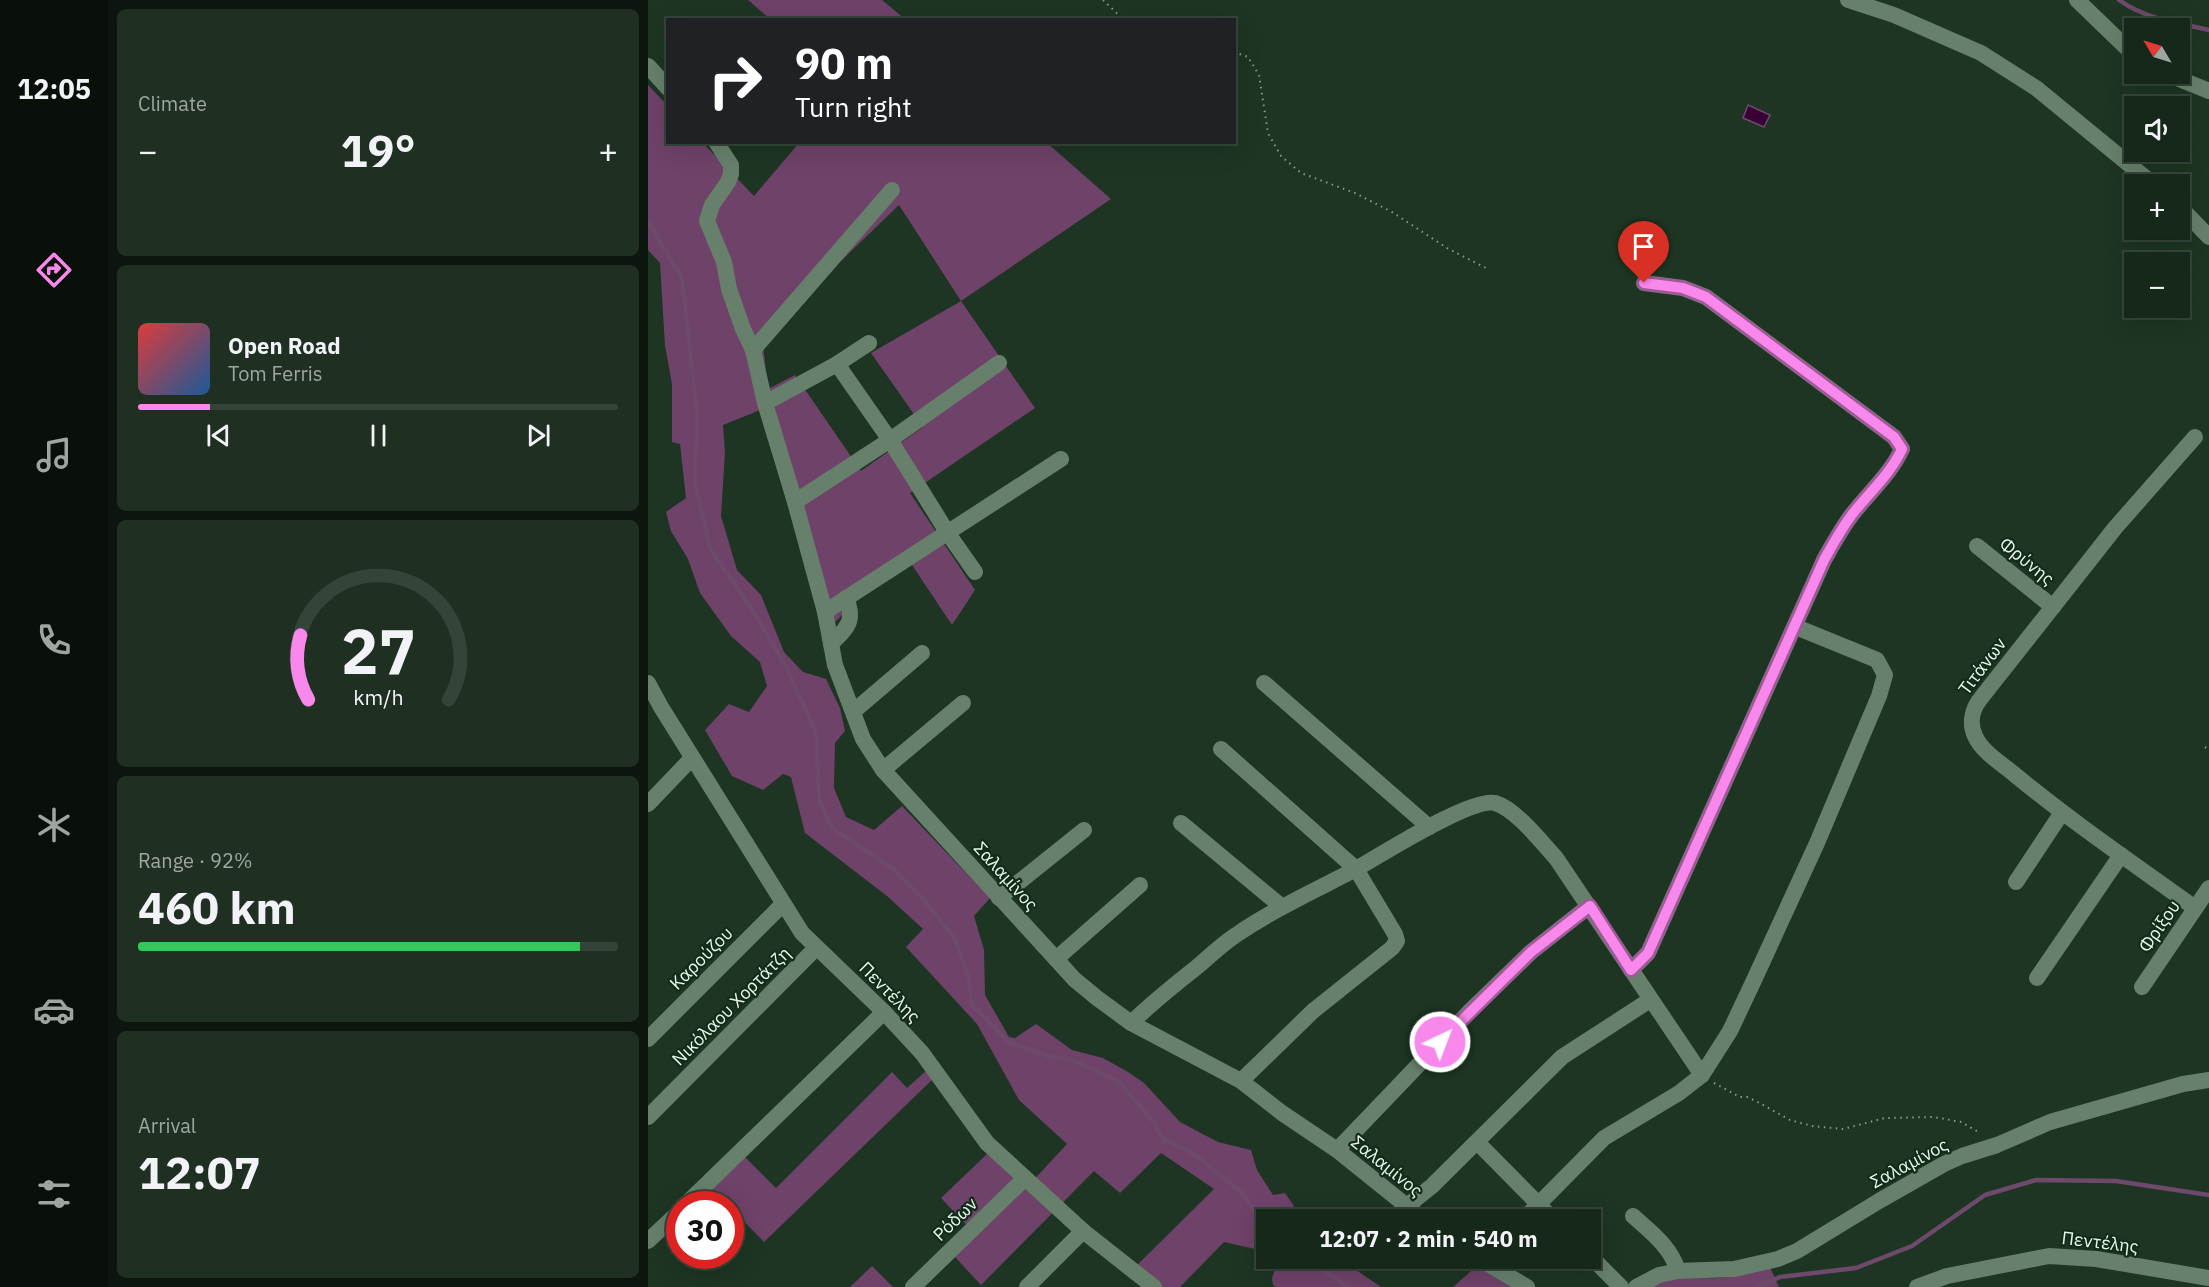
<!DOCTYPE html>
<html lang="en">
<head>
<meta charset="utf-8">
<style>
	:root { --surface:#16281a; --page:#1f3023; --text:#f1f3f6; --muted:#9ea6a2; --line:#354439; --accent:#f888eb }
	body { margin:0; font-family:"IBM Plex Sans",sans-serif; background:var(--page); color:var(--text); height:100vh; display:flex; flex-direction:column; font-size:22px; white-space:nowrap }
	* { box-sizing:border-box; margin:0 }
	p { font-size:20px; color:var(--muted) }
	.icon { flex:none; width:33px; height:33px; fill:none; stroke:currentColor; stroke-width:2; stroke-linecap:round; stroke-linejoin:round }
	.map { position:relative; flex:1; overflow:hidden }
	.side { display:flex; flex-direction:column; gap:9px; padding:9px; background:#0c160e; width:540px }
	.side>* { flex:none }
	.top-card { position:absolute; left:18px; top:18px; width:570px; height:126px; border-radius:0px; box-shadow:0 6px 24px #0002,0 0 0 2px var(--line); background:#202124; color:#fff; overflow:hidden }
	.needle { width:39px; rotate:308deg }
	.fabs { position:absolute; left:1476px; top:18px; display:grid; gap:12px }
	.fabs a { display:grid; place-items:center; width:66px; height:66px; border-radius:0px; background:var(--surface); box-shadow:0 6px 24px #0002,0 0 0 2px var(--line); font-size:30px }
	.speed { position:absolute; left:18px; top:1191px; display:flex; gap:12px; font-size:30px; font-weight:700; text-align:center }
	.speed>* { display:grid; place-content:center; width:78px; height:78px; border-radius:50%; background:var(--surface); box-shadow:0 6px 24px #0002,0 0 0 2px var(--line); line-height:1 }
	.speed .limit { border:9px solid #d22; background:#fff; color:#111 }
	.pin { position:absolute; display:grid; place-items:center; width:51px; height:51px; color:#fff; margin:-62px -26px; border-radius:50% 50% 50% 0; rotate:-45deg; box-shadow:0 0 6px #0007 }
	.pin .icon { rotate:45deg }
	.me { position:absolute; width:66px; margin:-33px; rotate:43deg; stroke-linejoin:round; filter:drop-shadow(0 0 4px #0008) }
	.turn { display:flex; align-items:center; gap:21px; height:126px; padding:0 30px; font-size:27px }
	.turn .icon { width:78px; height:78px; stroke-width:2.5 }
	.turn b { display:block; font-size:42px; line-height:51px }
	.big { font-size:45px; font-weight:700; line-height:1.1 }
	.side .card { flex:1; display:flex; flex-direction:column; justify-content:center; gap:9px; min-width:0; padding:0 21px; border-radius:9px; background:var(--page) }
	.side .dial { align-items:center; gap:0 }
	.dial svg { height:156px; overflow:visible; fill:none; stroke:var(--line); stroke-width:7; stroke-linecap:round; text-anchor:middle }
	.dial text { fill:var(--text); stroke:none }
	.song { display:flex; align-items:center; gap:18px }
	.cover { width:72px; height:72px; border-radius:9px; background:linear-gradient(135deg,hsl(0 70% 55%),hsl(210 70% 35%)) }
	.played { height:6px; border-radius:3px; background:linear-gradient(90deg,var(--accent) 15%,var(--line) 15%) }
	.keys { display:flex; justify-content:space-around; direction:ltr }
	.heat { display:flex; justify-content:space-between; align-items:center; font-size:33px; direction:ltr }
	.charge { height:9px; border-radius:4px; background:linear-gradient(90deg,#34c759 92%,var(--line) 0) }
	.trip { position:absolute; left:608px; top:1209px; width:345px; height:60px; border-radius:0px; background:var(--surface); box-shadow:0 6px 24px #0002,0 0 0 2px var(--line); font-weight:700; line-height:60px; text-align:center }
	main { display:flex; flex:1; min-height:0 }
	.tabs { display:flex; flex-direction:column; width:108px; justify-content:space-around; align-items:center; background:#09100a; color:var(--muted) }
	.tabs .icon { width:42px; height:42px }
	.tabs .active { color:var(--accent) }
	.tabs b { font-size:27px; color:var(--text) }
	.map>svg:first-child { display:block }
	.green { fill:#6f4269; fill-rule:evenodd }
	.water { fill:#390035; stroke:#6d4a6b; stroke-width:1.5 }
	.lines { fill:none; stroke-linecap:round; stroke-linejoin:round }
	.stream { stroke:#6d4a6b; stroke-width:4.5 }
	.path { stroke:#889b8b; stroke-width:2; stroke-dasharray:1.5 4.5; stroke-linecap:butt }
	.street { stroke:#66806b; stroke-width:16 }
	.route-casing { stroke:#a15899; stroke-width:15 }
	.route { stroke:#f888eb; stroke-width:10 }
	.labels { text-anchor:middle; dominant-baseline:central; stroke-width:4.5; stroke-linejoin:round; paint-order:stroke }
	.street-label { font-size:18px; fill:#e7f6e9; stroke:#132b19 }
</style>
</head>
<body>
<main>
<nav class="tabs">
<b>12:05</b>
<svg class="icon active" aria-label="directions" viewBox="0 0 24 24"><path d="M12 3l9 9-9 9-9-9zM9 14v-3h6M13 9l2 2-2 2"/></svg>
<svg class="icon" aria-label="music" viewBox="0 0 24 24"><path d="M9 18V5l10-2v13"/><circle cx="6" cy="18" r="3"/><circle cx="16" cy="16" r="3"/></svg>
<svg class="icon" aria-label="phone" viewBox="0 0 24 24"><path d="M5 4h4l2 5-3 2q2 4 5 5l2-3 5 2v4C11 20 4 13 5 4z"/></svg>
<svg class="icon" aria-label="climate" viewBox="0 0 24 24"><path d="M12 3v18M4 7l16 10M4 17L20 7"/></svg>
<svg class="icon" aria-label="car" viewBox="0 0 24 24"><path d="M5 17H2v-5l4-1 3-4h7l3 4 3 1v5h-3M9 17h6M6 11h13"/><circle cx="7" cy="17" r="2"/><circle cx="17" cy="17" r="2"/></svg>
<svg class="icon" aria-label="filters" viewBox="0 0 24 24"><path d="M4 7h16M4 17h16"/><circle cx="9" cy="7" r="2"/><circle cx="15" cy="17" r="2"/></svg>
</nav>
<section class="side">
<div class="card"><p>Climate</p>
<div class="heat"><a>−</a><b class="big">19°</b><a>+</a></div>
</div>
<div class="card">
<div class="song"><i class="cover"></i><div><b>Open Road</b><p>Tom Ferris</p></div></div>
<div class="played"></div>
<div class="keys"><svg class="icon" aria-label="previous" viewBox="0 0 24 24"><path d="M18 5L8 12l10 7zM5 5v14"/></svg><svg class="icon" aria-label="pause" viewBox="0 0 24 24"><path d="M8 5v14M16 5v14"/></svg><svg class="icon" aria-label="next" viewBox="0 0 24 24"><path d="M6 5l10 7-10 7zM19 5v14"/></svg></div>
</div>
<div class="card dial"><svg viewBox="0 0 100 80">
<path d="M14 69A42 42 0 1 1 86 69"/>
<path d="M14 69A42 42 0 0 1 10 36" stroke="#f888eb"/>
<text x="50" y="56" font-size="32" font-weight="700">27</text>
<text x="50" y="72" font-size="11">km/h</text>
</svg></div>
<div class="card"><p>Range · 92%</p><b class="big">460 km</b><div class="charge"></div></div>
<div class="card"><p>Arrival</p><b class="big">12:07</b></div>
</section>
<div class="map">
<svg width="1561" height="1287" viewBox="0 0 1561 1287">
	<rect width="100%" height="100%" fill="#1d3522"/>
	<!-- green -->
	<g class="green">
		<polygon points="100,0 234,0 257,19 122,19"/>
		<path d="M0,85L19,105L20,142L55,143L106,196L151,143L398,142L463,199L313,301L387,408L262,493L327,590L304,625L260,559L234,576L181,628L120,407L75,425L77,452L73,516L89,570L113,595L136,652L155,672L178,679L192,708L197,731L187,743L186,788L198,817L226,830L254,806L342,898L326,916L336,950L337,995L361,1037L367,1038L388,1024L424,1050L455,1058L480,1072L496,1083L532,1122L570,1142L603,1150L609,1170L625,1195L637,1193L646,1206L638,1218L640,1219L618,1220V1258L607,1249L576,1242L532,1287H499L480,1274L566,1189L513,1153L472,1193L446,1171L333,1285L306,1256L328,1235L293,1198L340,1153L379,1187L419,1144L371,1100L329,1024L258,947L275,929L239,896L157,833L143,777L135,774L115,790L84,776L57,730L81,704L101,712L119,686L112,662L83,636L52,593L40,559L23,531L18,512L38,498L32,444L24,442V384L17,346L12,263L0,250ZM251,205L313,301L223,353L275,427L213,471L147,375L120,389L115,345L184,250L193,261Z"/>
		<polygon points="280,1069 286,1078 116,1242 83,1208 82,1204 80,1204 64,1189 96,1156 128,1188 244,1072 259,1088"/>
		<polygon points="619,1259 692,1259 733,1287 628,1287 625,1285 624,1278 628,1266"/>
		<path d="M1121,1265L1131,1287H1003C1028,1273 1054,1281 1081,1277C1094,1276 1109,1269 1121,1265Z"/>
		<polygon points="224,1266 245,1287 202,1287"/>
		<polygon points="829,1266 864,1287 805,1287"/>
	</g>
	<!-- water -->
	<polygon class="water" points="1100,105 1122,115 1116,127 1095,118"/>
	<g class="lines">
		<!-- stream -->
		<g class="stream">
			<path d="M1471,0C1497,19 1530,23 1561,30"/>
			<polyline points="0,222 34,278 49,413 47,482 62,549 105,611 137,665 168,732 171,799 184,828 245,869 277,901 307,939 320,976 324,1005 362,1043 404,1057 422,1059 470,1081 504,1120 516,1140 543,1152 590,1189 618,1224"/>
			<polyline points="657,1258 700,1287"/>
			<polyline points="1109,1287 1132,1277 1208,1268 1264,1246 1337,1195 1388,1180 1468,1181 1561,1195"/>
		</g>
		<!-- path -->
		<g class="path">
			<polyline points="455,0 476,20"/>
			<polyline points="586,52 600,57 611,75 620,133 633,156 653,173 707,193 744,212 799,248 840,269"/>
			<polyline points="1557,747 1561,750"/>
			<polyline points="1066,1083 1092,1097 1099,1097 1108,1101 1142,1120 1164,1126 1195,1129 1237,1118 1286,1117 1313,1122 1332,1133"/>
		</g>
		<!-- street -->
		<g class="street">
			<polyline points="1200,0 1246,15 1333,53 1388,88 1505,184"/>
			<polyline points="1429,0 1486,55"/>
			<polyline points="0,66 20,88"/>
			<polyline points="1519,74 1561,91"/>
			<polyline points="68,142 83,165 83,174 80,182 64,205 59,221 76,262 81,289 95,329 105,350 117,403 147,502 177,612 187,665 215,739 235,770 408,959 426,979 449,998 483,1023 593,1081 634,1113 689,1150 776,1220"/>
			<polyline points="1532,207 1561,237"/>
			<polyline points="105,350 244,190"/>
			<polyline points="189,364 242,440 299,532 327,572"/>
			<polyline points="117,403 189,364 221,343"/>
			<polyline points="147,502 242,440 351,363"/>
			<polyline points="1329,546 1405,607"/>
			<polyline points="177,612 413,459"/>
			<path d="M183,644C199,628 208,621 198,598"/>
			<polyline points="0,683 13,707 154,933 236,1012 274,1053 339,1143 435,1231 506,1287"/>
			<polyline points="616,683 781,827"/>
			<polyline points="206,711 274,653"/>
			<polyline points="573,749 708,869 747,934 749,941 744,948 665,1011 593,1081"/>
			<polyline points="235,770 315,703"/>
			<polyline points="0,804 44,758"/>
			<polyline points="533,823 634,907"/>
			<polyline points="1368,882 1413,814"/>
			<polyline points="351,898 436,830"/>
			<path d="M1547,908C1486,864 1424,822 1366,774C1353,763 1334,752 1327,736C1321,723 1324,709 1333,698L1467,528L1547,437"/>
			<polyline points="408,959 492,885"/>
			<path d="M983,970L1000,953L1176,560C1185,544 1194,527 1206,512C1222,492 1243,473 1254,449L1246,437L1058,297L1035,288L996,283"/>
			<polyline points="1389,978 1473,855"/>
			<polyline points="1494,987 1561,888"/>
			<path d="M483,1023C504,1003 526,985 549,967C562,956 574,944 588,935C626,909 668,890 708,869C733,855 823,797 847,803C868,809 894,843 908,858L1054,1075"/>
			<polyline points="0,1039 134,905"/>
			<polyline points="0,1117 168,948"/>
			<polyline points="829,1142 906,1220"/>
			<polyline points="689,1150 822,1011 883,952 941,906"/>
			<polyline points="38,1204 236,1012"/>
			<polyline points="759,1206 784,1186 914,1057 1002,1000"/>
			<path d="M985,1216C1003,1232 1023,1247 1030,1271"/>
			<polyline points="875,1220 956,1138 1031,1093 1054,1075 1082,1031 1107,978 1169,843 1231,696 1237,675 1229,660 1148,627"/>
			<polyline points="0,1241 32,1211"/>
			<polyline points="942,1256 973,1287"/>
			<polyline points="830,1258 879,1287"/>
			<polyline points="265,1287 376,1179"/>
			<polyline points="379,1287 435,1231"/>
			<polyline points="988,1287 1011,1275 1030,1271 1086,1269 1130,1259 1149,1251 1231,1201 1296,1164 1314,1156 1349,1145 1402,1122 1535,1084 1561,1080"/>
			<polyline points="1269,1287 1299,1276 1401,1256 1448,1259 1561,1278"/>
		</g>
	</g>
	<g class="lines">
		<defs>
			<path id="route" d="M792,1042L883,952L942,906L983,970L1000,953L1176,560C1185,544 1194,527 1206,512C1222,492 1243,473 1254,449L1246,437L1058,297L1035,288L996,283"/>
		</defs>
		<!-- route casing -->
		<use href="#route" class="route-casing"/>
		<!-- route -->
		<use href="#route" class="route"/>
	</g>
	<g class="labels">
		<!-- street labels -->
		<g class="street-label">
			<text transform="translate(1379 561) rotate(39)">Φρύνης</text>
			<text transform="translate(1334 666) rotate(-53)">Τιτάνων</text>
			<text transform="translate(358 876) rotate(48)">Σαλαμίνος</text>
			<text transform="translate(1511 926) rotate(-56)">Φρίξου</text>
			<text transform="translate(53 958) rotate(-45)">Καρούζου</text>
			<text transform="translate(242 992) rotate(45)">Πεντέλης</text>
			<text transform="translate(83 1006) rotate(-45)">Νικόλαου Χορτάτζη</text>
			<text transform="translate(1261 1163) rotate(-28)">Σαλαμίνος</text>
			<text transform="translate(739 1166) rotate(39)">Σαλαμίνος</text>
			<text transform="translate(307 1219) rotate(-44)">Ρόδων</text>
			<text transform="translate(1452 1242) rotate(7)">Πεντέλης</text>
		</g>
	</g>
</svg>
<div class="fabs">
<a><svg class="needle" viewBox="-14 -14 28 28"><path d="M0-13l5 13h-10z" fill="#e53935"/><path d="M0 13l5-13h-10z" fill="#9ea6a2"/></svg></a>
<a><svg class="icon" aria-label="sound" viewBox="0 0 24 24"><path d="M4 9h4l5-4v14l-5-4H4zM17 9q2 3 0 6"/></svg></a>
<a>+</a>
<a>−</a>
</div>
<div class="speed"><div class="limit">30</div></div>
<div class="pin" style="left:996px;top:283px;background:#d93025"><svg class="icon" aria-label="arrive" viewBox="0 0 24 24"><path d="M6 21V4h12l-3 4 3 4H6"/></svg></div>
<svg class="me" style="left:792px;top:1042px" viewBox="-20 -20 40 40"><circle r="17" fill="#f888eb" stroke="#fff" stroke-width="3"/><path d="M0-11L8 9 0 5-8 9z" fill="#fff"/></svg>
<div class="trip">12:07 · 2 min · 540 m</div>
<div class="top-card">
<div class="turn"><svg class="icon" aria-label="right" viewBox="0 0 24 24"><path d="M7 20v-9h11M14 6l5 5-5 5"/></svg><div><b>90 m</b>Turn right</div></div>
</div>
</div>
</main>
</body>
</html>
